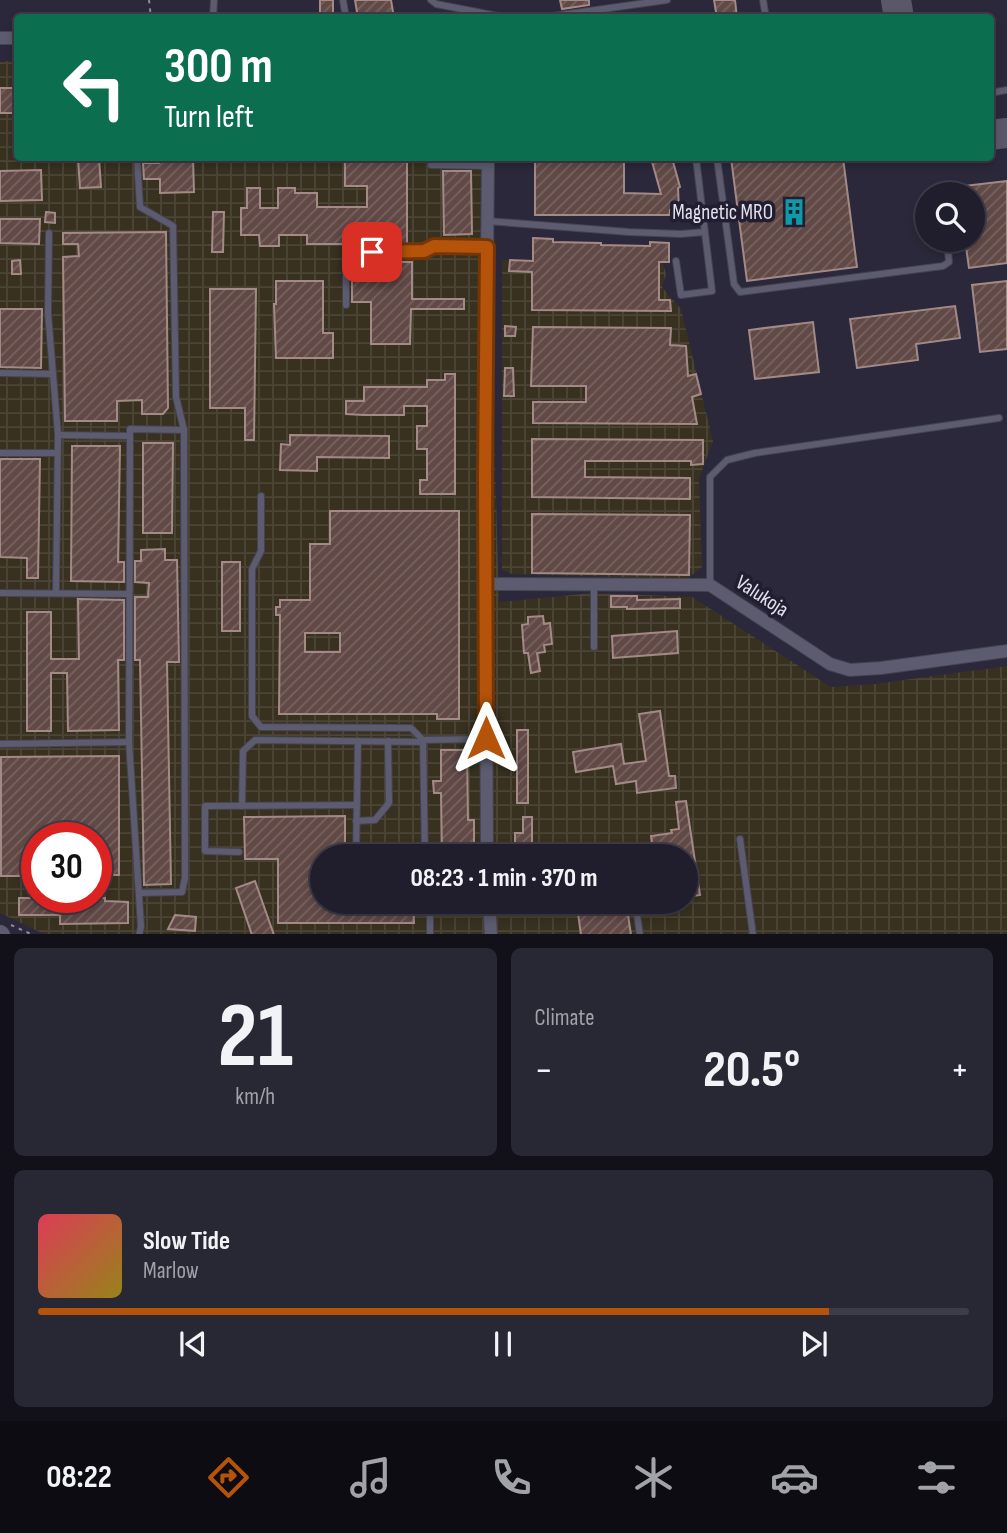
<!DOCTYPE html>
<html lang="en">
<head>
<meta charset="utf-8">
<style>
	:root { --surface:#201e2c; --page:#282734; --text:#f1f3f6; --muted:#a2a2a9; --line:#3d3c48; --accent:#b45309 }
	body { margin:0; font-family:"Sofia Sans Condensed",sans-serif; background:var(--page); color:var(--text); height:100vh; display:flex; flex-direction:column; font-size:26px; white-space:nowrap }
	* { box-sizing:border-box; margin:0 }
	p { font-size:23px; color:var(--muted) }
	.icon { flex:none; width:38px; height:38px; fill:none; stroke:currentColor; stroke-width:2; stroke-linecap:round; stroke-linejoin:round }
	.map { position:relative; height:934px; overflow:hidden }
	.details { display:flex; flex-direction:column; gap:14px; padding:14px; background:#121018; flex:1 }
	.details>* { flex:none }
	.top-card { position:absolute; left:14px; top:14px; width:980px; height:147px; border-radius:7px; box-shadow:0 4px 10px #0003,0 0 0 2px var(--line); background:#0b6e4f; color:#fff; overflow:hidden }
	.tools { position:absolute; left:915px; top:182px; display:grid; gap:14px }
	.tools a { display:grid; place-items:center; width:70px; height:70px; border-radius:50%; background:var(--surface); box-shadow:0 4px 10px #0003,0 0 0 2px var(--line); font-size:35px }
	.speed { position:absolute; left:21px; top:822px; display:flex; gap:14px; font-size:35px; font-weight:700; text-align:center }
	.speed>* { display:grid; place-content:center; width:91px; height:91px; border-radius:50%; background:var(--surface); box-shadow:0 4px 10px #0003,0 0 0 2px var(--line); line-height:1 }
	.speed .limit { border:10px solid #d22; background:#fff; color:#111 }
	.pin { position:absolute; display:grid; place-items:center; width:60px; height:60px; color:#fff; margin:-30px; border-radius:14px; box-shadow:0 4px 10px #0006 }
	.me { position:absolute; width:77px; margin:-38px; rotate:0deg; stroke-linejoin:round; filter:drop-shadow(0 0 5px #0008) }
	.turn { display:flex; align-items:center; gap:24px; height:147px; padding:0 35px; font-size:32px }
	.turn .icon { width:91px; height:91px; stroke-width:2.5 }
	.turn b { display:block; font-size:49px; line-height:60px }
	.big { font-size:52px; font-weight:700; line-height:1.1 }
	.details .tile { flex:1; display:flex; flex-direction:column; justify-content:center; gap:10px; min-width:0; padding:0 24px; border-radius:10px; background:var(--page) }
	.details .dial { align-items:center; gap:0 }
	.dial b { font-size:91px; line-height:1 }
	.song { display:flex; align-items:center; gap:21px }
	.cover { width:84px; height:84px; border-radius:10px; background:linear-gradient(135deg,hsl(350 70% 55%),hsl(50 70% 35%)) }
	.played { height:7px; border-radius:4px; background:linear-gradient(90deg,var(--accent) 85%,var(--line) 85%) }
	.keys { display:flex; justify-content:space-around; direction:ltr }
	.heat { display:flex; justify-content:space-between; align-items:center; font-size:38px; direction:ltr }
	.details .tiles { flex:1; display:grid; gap:14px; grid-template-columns:1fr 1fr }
	.tile:last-child { grid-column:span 2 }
	.trip { position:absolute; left:310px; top:844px; width:388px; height:70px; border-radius:35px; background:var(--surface); box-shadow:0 4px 10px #0003,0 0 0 2px var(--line); font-weight:700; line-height:70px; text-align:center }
	.tab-bar { display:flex; height:112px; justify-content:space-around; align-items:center; background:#0d0c12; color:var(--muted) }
	.tab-bar .icon { width:49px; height:49px }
	.tab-bar .selected { color:var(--accent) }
	.tab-bar b { font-size:32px; color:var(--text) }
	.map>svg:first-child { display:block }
	.industrial { fill:url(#industrial-grid); fill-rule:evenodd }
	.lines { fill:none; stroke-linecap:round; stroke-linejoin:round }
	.taxiway { stroke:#5a5868; stroke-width:30 }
	.building { fill:url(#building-hatch); stroke:#a48a86; stroke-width:2; fill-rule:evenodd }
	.lane-casing { stroke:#444352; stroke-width:8 }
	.street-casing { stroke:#444352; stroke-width:14 }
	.secondary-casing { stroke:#444352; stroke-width:19 }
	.path { stroke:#8d8c9a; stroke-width:2; stroke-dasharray:3.5 5; stroke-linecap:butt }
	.lane { stroke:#5c5b6f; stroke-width:6 }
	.street { stroke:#5c5b6f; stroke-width:12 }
	.secondary { stroke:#5c5b6f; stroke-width:18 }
	.route-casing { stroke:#753606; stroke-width:18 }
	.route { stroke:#b45309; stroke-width:12 }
	.labels { text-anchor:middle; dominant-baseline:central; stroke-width:7; stroke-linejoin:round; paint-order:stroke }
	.poi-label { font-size:21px; fill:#e2e1ed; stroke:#201e30; text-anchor:end }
	.street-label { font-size:21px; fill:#e2e1ed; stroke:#201e30 }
</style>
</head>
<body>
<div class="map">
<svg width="1007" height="935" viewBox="0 0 1007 935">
	<defs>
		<pattern id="industrial-grid" width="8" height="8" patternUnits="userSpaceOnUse" patternTransform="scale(1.75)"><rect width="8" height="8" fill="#383120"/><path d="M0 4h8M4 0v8" fill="none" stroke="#4b4536"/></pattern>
		<pattern id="building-hatch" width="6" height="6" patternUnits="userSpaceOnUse" patternTransform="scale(1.75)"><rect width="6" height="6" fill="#614946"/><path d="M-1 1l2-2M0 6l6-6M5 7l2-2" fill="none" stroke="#776361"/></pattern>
	</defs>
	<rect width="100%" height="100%" fill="#2a283a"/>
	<!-- industrial -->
	<g class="industrial">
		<path d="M17,60L18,158H482V227L494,430L499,602L593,593L692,597L831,687L875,684L1007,666V934L46,935L0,913V62ZM37,838H96V898H37ZM322,856H686V901H322Z"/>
		<polygon points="502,260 659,262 663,264 666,274 662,287 681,309 713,441 699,479 702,567 687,579 512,574 502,570"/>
	</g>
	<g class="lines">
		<!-- taxiway -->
		<g class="taxiway">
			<polyline points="896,0 899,18"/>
			<polyline points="990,135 1007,133"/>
		</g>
	</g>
	<!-- building -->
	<g class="building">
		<polygon points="320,0 333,0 333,15 320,14"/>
		<polygon points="355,0 391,0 394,18 358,18"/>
		<polygon points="560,0 589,0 589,5 562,9"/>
		<polygon points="714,0 735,0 737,18 717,18"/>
		<rect x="0" y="88" width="18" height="25"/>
		<polygon points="78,158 99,158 101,187 80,188"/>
		<polygon points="159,158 193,158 194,192 160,193 160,179 144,179 143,163 159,163"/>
		<polygon points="345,158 407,158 407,244 307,244 307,235 279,235 279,246 260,246 259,235 241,235 241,208 247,208 247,188 260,188 260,208 278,208 278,188 295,188 295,193 317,193 317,207 367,207 367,186 345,186"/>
		<polygon points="535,158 624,158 624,193 661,194 651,158 672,158 680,187 678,188 679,210 670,210 670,215 535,215"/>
		<polygon points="731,158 843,158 857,267 747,281"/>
		<polygon points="41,170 42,200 0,201 0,171"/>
		<polygon points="443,171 471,171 472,234 444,235"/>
		<polygon points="1007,181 1007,263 969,268 965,240 973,240 973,194 947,194 946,188"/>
		<polygon points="46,212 55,213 55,223 45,222"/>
		<polygon points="213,212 224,212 223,252 212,252"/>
		<polygon points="0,219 40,219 39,244 0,243"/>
		<polygon points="166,232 168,408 163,414 142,414 142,400 117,401 117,421 65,421 63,257 79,256 78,244 63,244 63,233"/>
		<polygon points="533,238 553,239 553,242 601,243 601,245 650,246 650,242 669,243 669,262 659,262 659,300 670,300 671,311 532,310 532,272 509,271 510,260 533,261"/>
		<polygon points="20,260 21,274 12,274 12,261"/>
		<polygon points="352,262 412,262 412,299 464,299 464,309 411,309 410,344 371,344 371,302 352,302"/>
		<polygon points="276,281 323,281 323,333 333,333 333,358 276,358 274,304 276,304"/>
		<polygon points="1007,281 1007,349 980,352 972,285"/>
		<polygon points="210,289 256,289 254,440 245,440 245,408 210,408"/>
		<polygon points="955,306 960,338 916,344 918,360 857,368 850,319"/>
		<polygon points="0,309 42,309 41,368 0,367"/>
		<polygon points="813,322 819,372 755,379 749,330"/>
		<polygon points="505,326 516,327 515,336 505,336"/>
		<polygon points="533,327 671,328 670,345 686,346 688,376 696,374 701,394 692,397 697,424 533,423 533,402 586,402 586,386 531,386"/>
		<polygon points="505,368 513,368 514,396 504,396"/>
		<polygon points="445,374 455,374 455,494 420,494 420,480 427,480 427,449 417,449 417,426 427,426 427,406 404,406 404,415 364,415 346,414 346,401 364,401 364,387 427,387 427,380 445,380"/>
		<polygon points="290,435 389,436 389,458 317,457 317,471 280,470 281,444 290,445"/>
		<polygon points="532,439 703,440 703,464 691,465 691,461 585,461 585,477 690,478 690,499 532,497"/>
		<polygon points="143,443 173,443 172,533 143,533"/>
		<polygon points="72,446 120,446 118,562 124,562 124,582 71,581"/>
		<polygon points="0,459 40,459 38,578 27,578 27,558 0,557"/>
		<path d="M330,511H459V719H437V714H279L280,615H276V607H280V600H310V544H330ZM305,633H340V652H305Z"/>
		<polygon points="532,514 690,515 689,575 532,573"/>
		<polygon points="165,549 165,560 177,560 179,662 167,662 171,884 144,885 140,660 135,660 135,597 148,597 149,583 135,582 135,561 141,561 141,550"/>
		<rect x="222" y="562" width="18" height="69"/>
		<polygon points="611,596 637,596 637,600 680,599 680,608 627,609 627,607 611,607"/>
		<polygon points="78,599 124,600 124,660 118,660 119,730 68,731 67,673 51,673 51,731 27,731 27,612 51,612 51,659 79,659"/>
		<polygon points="543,616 544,624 550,623 552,644 544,645 545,652 537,653 540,671 531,673 528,653 524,653 522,625 528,624 528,617"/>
		<polygon points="677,631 678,653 613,658 612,636"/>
		<polygon points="660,711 669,776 675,776 676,788 637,793 636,781 616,784 613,766 576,772 573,752 621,744 624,764 646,761 639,714"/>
		<rect x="517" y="730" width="11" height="73"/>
		<polygon points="441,750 467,750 468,820 474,820 474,856 442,856 441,793 434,793 433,781 441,781"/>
		<polygon points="119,756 119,875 96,875 96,838 37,838 37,876 1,876 1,757"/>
		<polygon points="686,801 700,895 686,897 686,856 654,856 651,836 672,833 671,830 679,829 676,802"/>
		<polygon points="345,816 345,856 322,856 322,901 413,901 414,923 278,923 278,859 245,859 244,817"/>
		<polygon points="523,817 532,817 532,854 515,856 515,833 523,833"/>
		<polygon points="255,881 268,918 274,935 252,935 236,888"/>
		<polygon points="19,898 105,898 105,901 128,902 128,923 60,924 60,915 19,915"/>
		<polygon points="613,901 626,901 631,935 581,935 577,906"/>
		<polygon points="175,915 196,917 195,931 168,929"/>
	</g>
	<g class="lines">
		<defs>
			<g id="lane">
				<polyline points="343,0 346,18"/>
				<polyline points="431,0 436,4 508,18"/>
				<polyline points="763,0 766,18"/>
				<polyline points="213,18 214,0"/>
				<polyline points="539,18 667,0"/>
				<polyline points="990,93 1007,90"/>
				<polyline points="137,158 140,207 173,226 176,397 184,430 185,878 182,892 139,893"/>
				<polyline points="717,158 734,284 740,292 943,266 949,262 947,240"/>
				<polyline points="431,165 487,166"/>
				<polyline points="940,189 941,194"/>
				<polyline points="487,221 629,232 681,234 705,232"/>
				<polyline points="49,233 48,313 58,435 56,593"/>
				<polyline points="676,261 681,295 712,291 696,158"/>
				<polyline points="346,305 346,252 424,252 434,245 487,247"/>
				<polyline points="0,373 53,374"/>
				<polyline points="58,435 130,436 130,429 184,430"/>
				<polyline points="130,436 129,742 141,927 139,935"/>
				<polyline points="0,453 57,453"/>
				<polyline points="261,496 261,551 252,569 252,716 261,727 411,728 423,740"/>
				<polyline points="594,584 594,647"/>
				<polyline points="710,585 710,477 727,460 755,453 999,418"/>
				<polyline points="0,593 128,594"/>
				<polyline points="0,744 129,742"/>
				<polyline points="242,806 243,751 255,740 423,742"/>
				<polyline points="356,821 375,820 389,803 388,741"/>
				<polyline points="740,839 753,935"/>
				<polyline points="239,852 205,851 205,806 357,805"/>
				<polyline points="356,856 358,741"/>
				<polyline points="425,856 423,740 486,739"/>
				<polyline points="610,856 627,853 628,856"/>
				<polyline points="430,901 430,935"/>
				<polyline points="635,901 640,935"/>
			</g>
			<g id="street">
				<polyline points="0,38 18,38"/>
				<polyline points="486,584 710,585 830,664 850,670 881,668 1007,651"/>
				<polyline points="487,856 485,478 488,158"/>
				<polyline points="489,901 491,935"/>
			</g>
			<polyline id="secondary" points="0,934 1,935"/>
		</defs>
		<!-- lane casing -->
		<use href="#lane" class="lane-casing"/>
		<!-- street casing -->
		<use href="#street" class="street-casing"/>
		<!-- secondary casing -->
		<use href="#secondary" class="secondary-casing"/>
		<!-- path -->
		<g class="path">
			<polyline points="149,0 151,18"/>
			<polyline points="11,925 33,935"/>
		</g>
		<!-- lane -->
		<use href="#lane" class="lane"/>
		<!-- street -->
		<use href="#street" class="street"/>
		<!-- secondary -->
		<use href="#secondary" class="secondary"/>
	</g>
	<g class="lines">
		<defs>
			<polyline id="route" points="372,252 424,251 434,246 487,247 485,478 486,738"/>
		</defs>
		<!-- route casing -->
		<use href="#route" class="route-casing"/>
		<!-- route -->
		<use href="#route" class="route"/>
	</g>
	<!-- icons -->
	<defs>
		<symbol id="building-bare" viewBox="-9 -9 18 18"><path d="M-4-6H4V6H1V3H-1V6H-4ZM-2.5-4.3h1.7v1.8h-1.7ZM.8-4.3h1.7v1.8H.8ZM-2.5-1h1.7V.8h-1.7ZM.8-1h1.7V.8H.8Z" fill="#0f9aa8" stroke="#201e30" stroke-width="2.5" paint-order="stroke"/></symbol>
	</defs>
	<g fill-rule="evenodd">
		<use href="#building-bare" x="775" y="193" width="38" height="38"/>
	</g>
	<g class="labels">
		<!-- poi labels -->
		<g class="poi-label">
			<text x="773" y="212">Magnetic MRO</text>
		</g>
		<!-- street labels -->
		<g class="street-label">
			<text transform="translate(762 596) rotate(33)">Valukoja</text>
		</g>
	</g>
</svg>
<div class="tools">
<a><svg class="icon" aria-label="search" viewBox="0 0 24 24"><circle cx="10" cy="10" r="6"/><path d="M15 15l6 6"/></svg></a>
</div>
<div class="speed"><div class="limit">30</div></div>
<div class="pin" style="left:372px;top:252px;background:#d93025"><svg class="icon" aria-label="arrive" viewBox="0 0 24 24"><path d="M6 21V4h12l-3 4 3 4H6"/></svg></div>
<svg class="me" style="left:486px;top:738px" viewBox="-20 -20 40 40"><path d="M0-17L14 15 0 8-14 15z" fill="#b45309" stroke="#fff" stroke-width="4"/></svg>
<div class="trip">08:23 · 1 min · 370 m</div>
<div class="top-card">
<div class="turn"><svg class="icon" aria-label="left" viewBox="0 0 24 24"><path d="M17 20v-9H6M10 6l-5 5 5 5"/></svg><div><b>300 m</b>Turn left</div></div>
</div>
</div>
<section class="details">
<div class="tiles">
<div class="tile dial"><b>21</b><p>km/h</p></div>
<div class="tile"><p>Climate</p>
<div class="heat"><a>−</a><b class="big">20.5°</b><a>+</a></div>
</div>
<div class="tile">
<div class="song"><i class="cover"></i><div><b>Slow Tide</b><p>Marlow</p></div></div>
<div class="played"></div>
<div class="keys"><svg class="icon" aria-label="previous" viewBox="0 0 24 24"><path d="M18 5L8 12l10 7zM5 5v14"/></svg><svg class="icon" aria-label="pause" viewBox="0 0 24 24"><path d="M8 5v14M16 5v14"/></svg><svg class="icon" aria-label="next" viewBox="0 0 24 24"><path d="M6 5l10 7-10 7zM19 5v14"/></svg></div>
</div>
</div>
</section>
<nav class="tab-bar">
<b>08:22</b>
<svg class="icon selected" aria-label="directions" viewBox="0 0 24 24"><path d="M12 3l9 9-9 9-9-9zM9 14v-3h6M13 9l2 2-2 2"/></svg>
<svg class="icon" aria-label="music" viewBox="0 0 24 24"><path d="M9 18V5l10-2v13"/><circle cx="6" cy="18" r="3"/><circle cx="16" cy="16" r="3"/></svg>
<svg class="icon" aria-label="phone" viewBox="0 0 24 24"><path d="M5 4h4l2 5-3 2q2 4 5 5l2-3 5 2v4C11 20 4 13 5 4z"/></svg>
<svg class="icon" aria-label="climate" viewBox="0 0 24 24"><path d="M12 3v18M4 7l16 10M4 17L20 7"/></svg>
<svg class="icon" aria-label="car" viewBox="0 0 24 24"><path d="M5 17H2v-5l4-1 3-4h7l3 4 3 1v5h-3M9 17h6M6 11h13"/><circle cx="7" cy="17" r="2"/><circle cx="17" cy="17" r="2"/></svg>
<svg class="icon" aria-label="filters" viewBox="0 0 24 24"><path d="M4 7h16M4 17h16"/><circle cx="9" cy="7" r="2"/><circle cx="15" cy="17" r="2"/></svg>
</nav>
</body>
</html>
